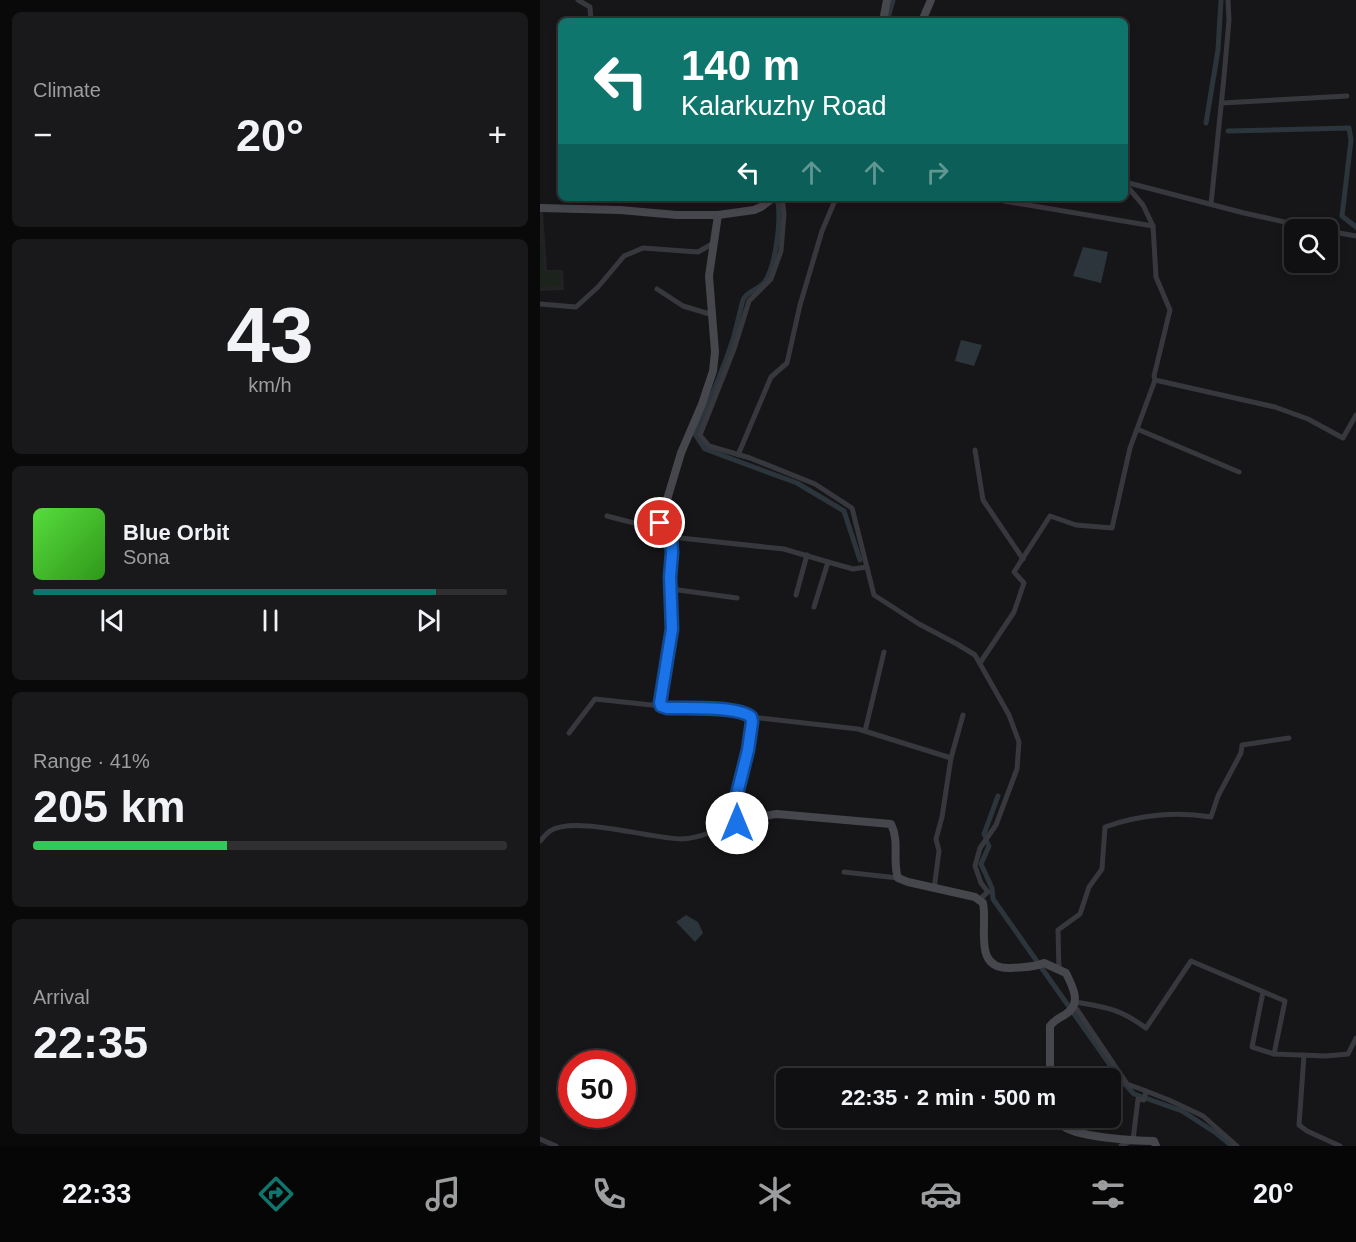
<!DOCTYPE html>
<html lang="en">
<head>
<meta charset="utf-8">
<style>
	:root { --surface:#101012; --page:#19191b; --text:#f1f3f6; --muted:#9c9d9f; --line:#303032; --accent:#0f766e }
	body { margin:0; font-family:Helvetica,sans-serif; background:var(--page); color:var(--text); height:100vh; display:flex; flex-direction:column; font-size:22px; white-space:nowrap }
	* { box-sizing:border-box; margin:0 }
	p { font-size:20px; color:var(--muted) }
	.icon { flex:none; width:33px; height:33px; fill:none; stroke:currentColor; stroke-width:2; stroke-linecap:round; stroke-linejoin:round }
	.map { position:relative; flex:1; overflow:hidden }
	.side { display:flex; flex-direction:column; gap:12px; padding:12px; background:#09090a; width:540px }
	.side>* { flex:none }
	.banner { position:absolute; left:18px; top:18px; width:570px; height:183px; border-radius:9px; box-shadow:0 3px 9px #0003,0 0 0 2px var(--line); background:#0f766e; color:#fff; overflow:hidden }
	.tools { position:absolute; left:744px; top:219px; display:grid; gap:12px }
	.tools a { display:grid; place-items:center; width:54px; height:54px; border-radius:9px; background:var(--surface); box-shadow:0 3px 9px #0003,0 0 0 2px var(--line); font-size:30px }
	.speed { position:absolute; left:18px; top:1050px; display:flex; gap:12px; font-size:30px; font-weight:700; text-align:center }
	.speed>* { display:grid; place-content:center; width:78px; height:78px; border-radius:50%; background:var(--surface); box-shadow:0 3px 9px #0003,0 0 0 2px var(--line); line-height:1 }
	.speed .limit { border:9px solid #d22; background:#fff; color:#111 }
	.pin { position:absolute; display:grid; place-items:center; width:51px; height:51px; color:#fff; margin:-26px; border:3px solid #fff; border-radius:50%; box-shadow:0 2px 6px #0007 }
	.me { position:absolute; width:66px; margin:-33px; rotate:0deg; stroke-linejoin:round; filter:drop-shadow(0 0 4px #0008) }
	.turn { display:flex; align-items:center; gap:21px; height:126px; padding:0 24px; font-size:27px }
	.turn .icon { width:78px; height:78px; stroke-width:2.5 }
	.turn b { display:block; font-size:42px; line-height:51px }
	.lanes { display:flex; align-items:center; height:57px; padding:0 24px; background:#0003; justify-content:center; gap:30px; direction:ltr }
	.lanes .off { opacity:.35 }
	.big { font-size:45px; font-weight:700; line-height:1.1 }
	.side .widget { flex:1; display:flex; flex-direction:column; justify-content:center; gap:9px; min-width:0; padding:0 21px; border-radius:9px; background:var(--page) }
	.side .dial { align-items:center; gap:0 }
	.dial b { font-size:78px; line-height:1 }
	.song { display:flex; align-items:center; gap:18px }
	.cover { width:72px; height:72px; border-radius:9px; background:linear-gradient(135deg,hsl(110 70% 55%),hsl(110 70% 35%)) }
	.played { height:6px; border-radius:3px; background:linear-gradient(90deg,var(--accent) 85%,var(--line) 85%) }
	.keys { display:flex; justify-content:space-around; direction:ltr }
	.heat { display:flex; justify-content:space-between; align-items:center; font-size:33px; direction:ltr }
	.charge { height:9px; border-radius:4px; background:linear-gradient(90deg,#34c759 41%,var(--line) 0) }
	.trip { position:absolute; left:236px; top:1068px; width:345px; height:60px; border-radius:9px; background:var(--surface); box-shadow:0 3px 9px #0003,0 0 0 2px var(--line); font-weight:700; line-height:60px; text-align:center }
	.tab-bar { display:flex; height:96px; justify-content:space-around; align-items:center; background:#060607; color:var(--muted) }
	.tab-bar .icon { width:42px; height:42px }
	.tab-bar .selected { color:var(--accent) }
	.tab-bar b { font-size:27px; color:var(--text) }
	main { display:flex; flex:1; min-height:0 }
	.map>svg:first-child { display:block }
	.built { fill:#222225 }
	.green { fill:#1c231d }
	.water { fill:#2c353c }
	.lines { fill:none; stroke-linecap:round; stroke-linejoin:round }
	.canal { stroke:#2c353c; stroke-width:5 }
	.street { stroke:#37383d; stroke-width:5 }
	.secondary { stroke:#45474d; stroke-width:8 }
	.route-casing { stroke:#114b97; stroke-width:15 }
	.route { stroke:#1a73e8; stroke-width:10 }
</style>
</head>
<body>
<main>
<section class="side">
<div class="widget"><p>Climate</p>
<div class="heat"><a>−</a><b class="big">20°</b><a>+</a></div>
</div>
<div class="widget dial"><b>43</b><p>km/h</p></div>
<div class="widget">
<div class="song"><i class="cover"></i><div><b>Blue Orbit</b><p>Sona</p></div></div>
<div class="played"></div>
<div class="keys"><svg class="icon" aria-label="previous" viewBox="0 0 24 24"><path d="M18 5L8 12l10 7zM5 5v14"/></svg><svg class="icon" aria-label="pause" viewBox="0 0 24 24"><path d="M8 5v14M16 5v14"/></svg><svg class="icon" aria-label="next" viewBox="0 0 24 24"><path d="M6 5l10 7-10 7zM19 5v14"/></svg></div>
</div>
<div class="widget"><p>Range · 41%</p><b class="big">205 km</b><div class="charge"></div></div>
<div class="widget"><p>Arrival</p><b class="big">22:35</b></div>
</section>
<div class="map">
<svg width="816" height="1146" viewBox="0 0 816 1146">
	<rect width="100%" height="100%" fill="#161618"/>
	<!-- built -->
	<polygon class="built" points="3,211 7,270 23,270 24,290 0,291 0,212"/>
	<!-- green -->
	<polygon class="green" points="0,243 3,247 4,271 21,271 21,286 0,287"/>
	<!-- water -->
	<g class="water">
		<polygon points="543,247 568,252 561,283 533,276"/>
		<polygon points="421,340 442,345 434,366 415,361"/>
		<polygon points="146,915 158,922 163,933 155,942 136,922"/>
	</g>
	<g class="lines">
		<!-- canal -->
		<g class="canal">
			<polyline points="347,21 353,0"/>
			<polyline points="666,123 678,50 681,0"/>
			<polyline points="688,131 809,128 811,140 802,216 816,227"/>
			<path d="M237,198C242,217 236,267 224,283C218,290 207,291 203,300C200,312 197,324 194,336C184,369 169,402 155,434L165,449L257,483L304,511L320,560"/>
			<polyline points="445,836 444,834 458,796"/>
			<polyline points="447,842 449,846 441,864 452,888 453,899 580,1079 594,1094 642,1111 676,1133 692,1146"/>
		</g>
		<!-- street -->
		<g class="street">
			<polyline points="38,0 50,7 51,21"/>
			<polyline points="682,103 807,96"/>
			<polyline points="585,182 704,213 781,230"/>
			<polyline points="585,184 603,205 613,226 616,277 630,310 614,376 615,380 735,407 768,419 803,438 816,415"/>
			<polyline points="242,198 244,214 241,251 231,279 209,301 194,349 160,435 169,446 210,458 275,484 312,508 334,595 379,624 417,644 435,655 469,715 479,742 477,769 456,825 440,848 435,866 441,883 448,892 440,899"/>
			<polyline points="456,198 464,201 613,226"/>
			<polyline points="671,204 684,77 689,20 688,0"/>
			<polyline points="788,231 816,236"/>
			<polyline points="117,289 143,306 173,315"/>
			<polyline points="0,304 36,307 58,287 84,256 103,248 158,252 172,244"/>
			<polyline points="597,429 699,472"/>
			<polyline points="435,450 443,500 483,559"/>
			<polyline points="198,455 231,377 247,363 260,305 282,231 296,198"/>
			<polyline points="67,516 121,530"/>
			<polyline points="131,537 244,549 288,562"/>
			<polyline points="131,589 197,598"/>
			<polyline points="256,595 267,555"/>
			<polyline points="274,607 288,562 313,569 327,567"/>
			<polyline points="440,663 474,612 484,583 474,572 510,516 536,525 572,528 590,448 615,380"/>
			<polyline points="211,717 318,729 411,758"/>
			<polyline points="325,731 344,652"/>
			<polyline points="29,733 55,699 121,706"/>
			<path d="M0,841C3,838 6,834 10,831C35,815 111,839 142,839C161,838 177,830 194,821"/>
			<polyline points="304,872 358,878"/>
			<polyline points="394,889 399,851 396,839 402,817 411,758 423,715"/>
			<path d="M519,971L518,930L540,914L549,887L562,869L565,827C598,815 637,811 671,817L678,796L701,753L702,745L749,738"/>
			<polyline points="723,992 712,1047 734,1054"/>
			<path d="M535,1002C566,1007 580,1009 606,1028L651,961L745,1001L734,1054L786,1056L808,1054L816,1038"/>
			<polyline points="534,1005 587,1084 606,1091"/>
			<polyline points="764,1055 759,1125 767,1131 800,1146"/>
			<polyline points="0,1139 16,1146"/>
			<polyline points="581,1146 593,1140 598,1099 604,1100 606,1091 629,1100 663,1116 697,1146"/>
		</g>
		<!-- secondary -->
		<g class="secondary">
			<polyline points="343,21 347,0"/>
			<polyline points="382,21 391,0"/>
			<polyline points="0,208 80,210 137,215 178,215 214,210 221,207 233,198"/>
			<path d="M178,215L169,276L175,352L173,371L162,404L141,453L120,523L121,530L131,537L132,553L130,577L132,629L120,703L121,706L127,708C143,708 195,707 207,714C211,716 211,717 212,721L208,750L192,814L194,821C206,825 223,815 237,814L351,824C360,842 352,860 358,878L368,882L435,897L443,903C448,927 432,970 471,968C482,967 493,968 504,963L526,973C533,987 542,1004 526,1014C520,1018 514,1020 510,1026V1078"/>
			<path d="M522,1118V1125C533,1137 596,1141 614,1141L616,1146"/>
		</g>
	</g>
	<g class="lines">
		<defs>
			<path id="route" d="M120,523L121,530L131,537L132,553L130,577L132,629L120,703L121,706L127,708C145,708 199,706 211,717L212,722L208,750L192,814L194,821L197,823"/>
		</defs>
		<!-- route casing -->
		<use href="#route" class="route-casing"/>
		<!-- route -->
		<use href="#route" class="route"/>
	</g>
</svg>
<div class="tools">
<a><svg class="icon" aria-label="search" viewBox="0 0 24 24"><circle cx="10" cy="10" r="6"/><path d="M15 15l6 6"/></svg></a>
</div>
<div class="speed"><div class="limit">50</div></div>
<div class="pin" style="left:120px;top:523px;background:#d93025"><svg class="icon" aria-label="arrive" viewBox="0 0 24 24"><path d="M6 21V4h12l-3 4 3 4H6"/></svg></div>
<svg class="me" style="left:197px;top:823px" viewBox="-20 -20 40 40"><circle r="19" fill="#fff"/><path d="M0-13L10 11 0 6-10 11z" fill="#1a73e8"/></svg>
<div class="trip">22:35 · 2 min · 500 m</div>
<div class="banner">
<div class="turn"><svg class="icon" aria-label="left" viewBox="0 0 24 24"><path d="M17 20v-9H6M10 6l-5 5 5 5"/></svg><div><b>140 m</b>Kalarkuzhy Road</div></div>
<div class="lanes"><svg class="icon" aria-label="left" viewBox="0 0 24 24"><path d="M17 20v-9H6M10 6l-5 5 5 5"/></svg><svg class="icon off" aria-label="ahead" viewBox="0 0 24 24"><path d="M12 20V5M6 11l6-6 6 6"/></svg><svg class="icon off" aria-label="ahead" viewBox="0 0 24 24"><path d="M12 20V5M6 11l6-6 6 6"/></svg><svg class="icon off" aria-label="right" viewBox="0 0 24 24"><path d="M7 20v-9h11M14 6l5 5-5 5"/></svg></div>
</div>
</div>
</main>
<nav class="tab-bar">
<b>22:33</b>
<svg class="icon selected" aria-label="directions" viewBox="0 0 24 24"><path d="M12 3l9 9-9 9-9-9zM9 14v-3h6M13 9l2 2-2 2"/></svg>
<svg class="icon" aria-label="music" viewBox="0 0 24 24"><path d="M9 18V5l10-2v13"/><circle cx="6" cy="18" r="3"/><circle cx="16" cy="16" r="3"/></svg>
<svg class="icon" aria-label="phone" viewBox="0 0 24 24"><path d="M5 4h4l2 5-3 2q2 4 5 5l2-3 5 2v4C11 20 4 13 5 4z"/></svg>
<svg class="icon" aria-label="climate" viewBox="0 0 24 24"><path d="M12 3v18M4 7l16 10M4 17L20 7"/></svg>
<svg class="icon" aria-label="car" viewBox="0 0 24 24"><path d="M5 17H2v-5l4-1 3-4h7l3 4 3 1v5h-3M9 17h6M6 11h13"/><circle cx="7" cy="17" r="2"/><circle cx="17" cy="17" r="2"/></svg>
<svg class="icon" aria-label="filters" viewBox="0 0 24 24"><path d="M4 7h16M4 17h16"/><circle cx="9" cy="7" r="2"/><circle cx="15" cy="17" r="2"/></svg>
<b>20°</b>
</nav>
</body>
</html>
